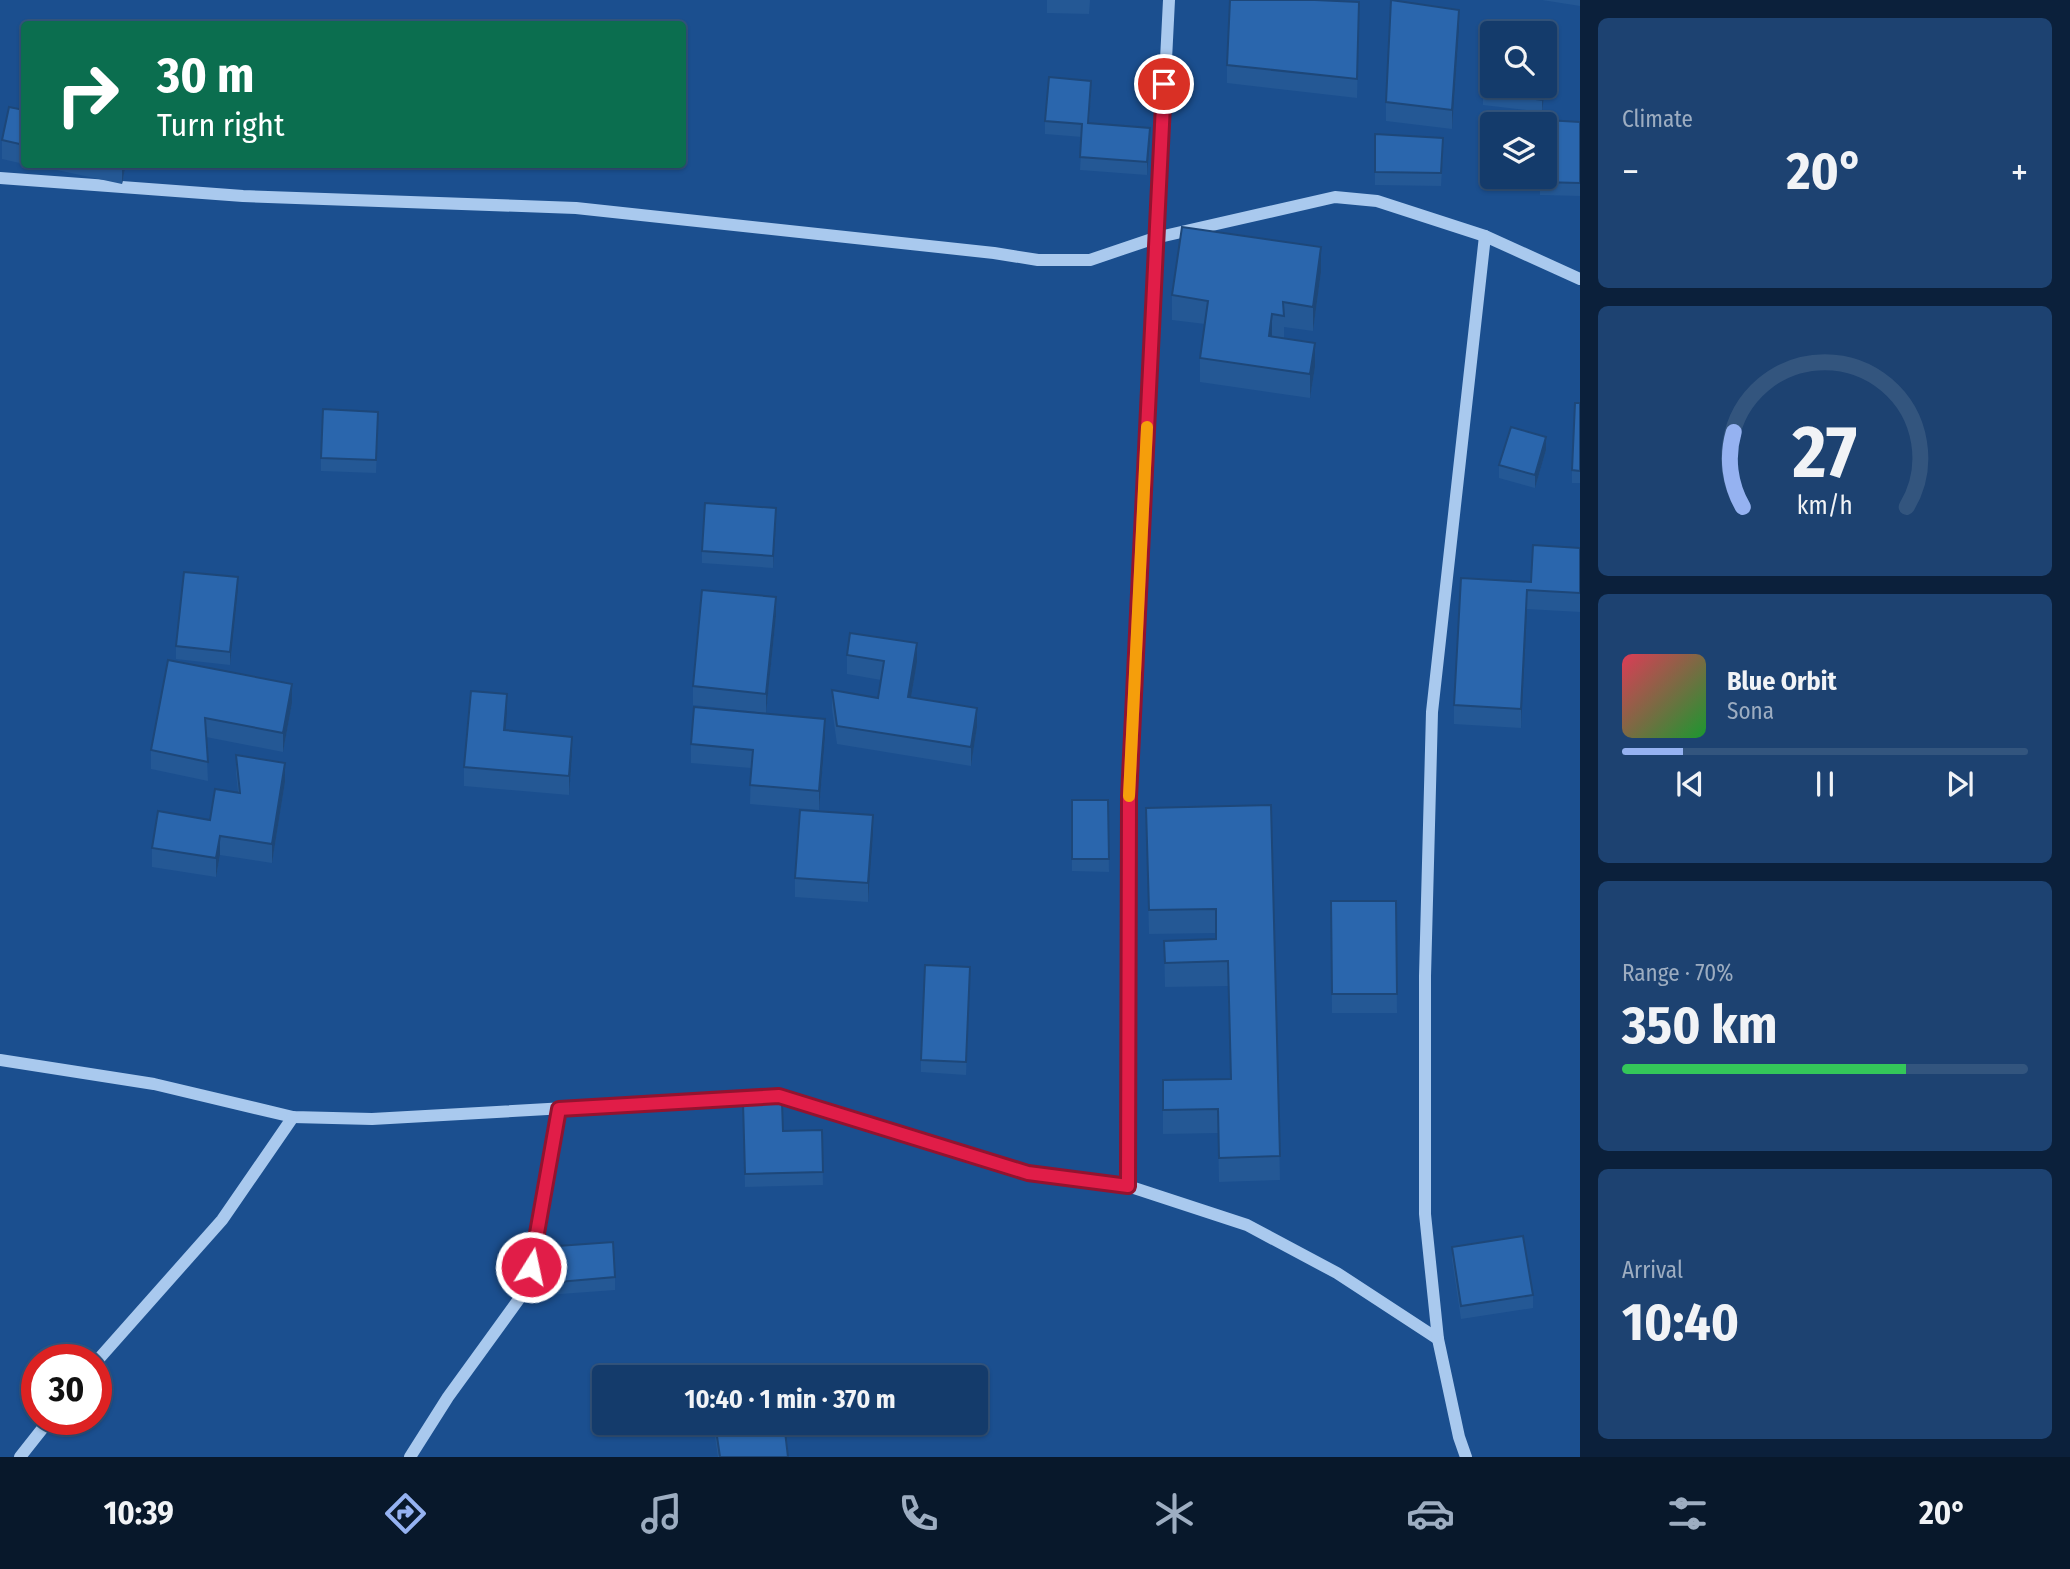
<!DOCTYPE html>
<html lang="en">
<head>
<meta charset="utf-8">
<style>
	:root { --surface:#143b6b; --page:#1d4271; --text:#f1f3f6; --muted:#9dadc1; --line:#33557e; --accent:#95b2f1 }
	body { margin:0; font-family:"Fira Sans Condensed",sans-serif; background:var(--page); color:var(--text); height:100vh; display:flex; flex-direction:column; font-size:26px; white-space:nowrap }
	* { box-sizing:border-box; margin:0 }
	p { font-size:23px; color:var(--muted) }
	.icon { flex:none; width:38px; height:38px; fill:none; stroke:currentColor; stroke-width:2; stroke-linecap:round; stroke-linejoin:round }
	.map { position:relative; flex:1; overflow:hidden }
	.side { display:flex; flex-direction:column; gap:18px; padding:18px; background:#0b203b; width:490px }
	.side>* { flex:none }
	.hud { position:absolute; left:21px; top:21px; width:665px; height:147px; border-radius:7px; box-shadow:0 2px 5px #0004,0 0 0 2px var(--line); background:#0b6e4f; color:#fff; overflow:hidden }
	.tools { position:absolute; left:1480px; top:21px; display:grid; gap:14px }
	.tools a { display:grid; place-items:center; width:77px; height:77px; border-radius:7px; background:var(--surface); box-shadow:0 2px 5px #0004,0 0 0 2px var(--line); font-size:35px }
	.speed { position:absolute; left:21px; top:1344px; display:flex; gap:14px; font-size:35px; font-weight:700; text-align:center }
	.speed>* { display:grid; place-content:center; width:91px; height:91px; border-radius:50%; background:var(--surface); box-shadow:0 2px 5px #0004,0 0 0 2px var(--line); line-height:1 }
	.speed .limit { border:10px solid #d22; background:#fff; color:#111 }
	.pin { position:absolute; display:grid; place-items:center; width:60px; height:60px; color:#fff; margin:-30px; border:4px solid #fff; border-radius:50%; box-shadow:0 2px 7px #0007 }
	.me { position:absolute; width:77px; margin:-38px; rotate:10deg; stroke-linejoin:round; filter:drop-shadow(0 0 5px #0008) }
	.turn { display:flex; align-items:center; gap:24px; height:147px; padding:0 21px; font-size:32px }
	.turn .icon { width:91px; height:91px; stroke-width:2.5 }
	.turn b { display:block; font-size:49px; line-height:60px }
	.big { font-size:52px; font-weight:700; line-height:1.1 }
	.side .card { flex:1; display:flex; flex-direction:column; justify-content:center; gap:10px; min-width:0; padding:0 24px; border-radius:10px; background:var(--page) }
	.side .dial { align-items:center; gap:0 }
	.dial svg { height:182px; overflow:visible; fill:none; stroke:var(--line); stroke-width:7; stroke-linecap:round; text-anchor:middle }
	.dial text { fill:var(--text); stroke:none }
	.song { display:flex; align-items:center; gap:21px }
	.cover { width:84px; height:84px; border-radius:10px; background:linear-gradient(135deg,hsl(350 70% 55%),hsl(130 70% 35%)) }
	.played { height:7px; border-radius:4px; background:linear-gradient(90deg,var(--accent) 15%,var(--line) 15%) }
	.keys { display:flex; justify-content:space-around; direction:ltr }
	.heat { display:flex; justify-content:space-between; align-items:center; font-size:38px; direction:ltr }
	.charge { height:10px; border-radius:5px; background:linear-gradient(90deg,#34c759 70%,var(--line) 0) }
	.trip { position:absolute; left:592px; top:1365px; width:396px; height:70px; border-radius:7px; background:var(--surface); box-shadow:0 2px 5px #0004,0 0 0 2px var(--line); font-weight:700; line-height:70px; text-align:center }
	.tabs { display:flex; height:112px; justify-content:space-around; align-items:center; background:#08182b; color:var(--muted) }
	.tabs .icon { width:49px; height:49px }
	.tabs .selected { color:var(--accent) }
	.tabs b { font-size:32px; color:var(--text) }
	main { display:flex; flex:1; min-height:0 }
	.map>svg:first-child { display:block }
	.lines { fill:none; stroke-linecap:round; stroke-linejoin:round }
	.minor { stroke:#a9c9ee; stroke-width:12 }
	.wall { fill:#245895 }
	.shaded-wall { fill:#1d4779 }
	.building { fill:#2a66ad; stroke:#1d4779; stroke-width:2 }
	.route-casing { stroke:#92132f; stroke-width:18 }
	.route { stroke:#e11d48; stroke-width:12 }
	.slow { stroke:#f59e0b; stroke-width:12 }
</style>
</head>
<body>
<main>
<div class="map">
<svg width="1580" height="1457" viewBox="0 0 1580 1457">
	<rect width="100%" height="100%" fill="#1b4f8f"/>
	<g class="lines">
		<!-- minor -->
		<g class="minor">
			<polyline points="0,178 243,196 576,208 994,253 1038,260 1090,260 1155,238 1335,197 1377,201 1485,236 1580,279"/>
			<polyline points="0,1060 154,1084 293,1117 372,1119 779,1096 1028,1173 1128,1186 1247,1225 1337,1273 1438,1339"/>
			<polyline points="1128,1186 1129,797 1169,0"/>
			<polyline points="96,1362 222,1220 293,1117"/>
			<polyline points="20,1457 50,1419"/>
			<polyline points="410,1457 448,1397 519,1299 531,1267 559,1109"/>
			<polyline points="1466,1457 1459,1437 1438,1339 1425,1214 1425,976 1432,712 1485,236"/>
		</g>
	</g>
	<!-- wall -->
	<g class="wall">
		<polygon points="1047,0 1090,0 1089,14 1047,13"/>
		<polygon points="1542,0 1580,0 1580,6"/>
		<polygon points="1359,21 1357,98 1227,83 1227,65"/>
		<polygon points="1459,29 1452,129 1386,121 1386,102"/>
		<polygon points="1549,61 1542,112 1483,105 1483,92"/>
		<polygon points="1091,93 1089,124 1150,141 1147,175 1080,170 1082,137 1045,134 1045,121"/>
		<polygon points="24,110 24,164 2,159 2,140"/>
		<polygon points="1580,122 1580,196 1540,195 1540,182"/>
		<polygon points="1375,134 1443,151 1441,186 1375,185"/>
		<polygon points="29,164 126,164 122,184"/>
		<polygon points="1321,272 1313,331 1284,327 1284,338 1315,367 1310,398 1200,382 1200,358 1205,324 1172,320 1172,295"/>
		<polygon points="1580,403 1580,483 1572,483 1572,470"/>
		<polygon points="378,424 376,473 321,471 321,458"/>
		<polygon points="1546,450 1535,488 1499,478 1499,465"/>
		<polygon points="776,521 773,568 702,563 702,551"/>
		<polygon points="1580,548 1580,612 1527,609 1521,728 1454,724 1454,705 1531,582"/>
		<polygon points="238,590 230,665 176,659 176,646"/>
		<polygon points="776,616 766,713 693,705 693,686"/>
		<polygon points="847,655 917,662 911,697 977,727 971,766 837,744 832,709 832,690 878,698 881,680 847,674"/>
		<polygon points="168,660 292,703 283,752 206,737 208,781 151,769 151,750"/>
		<polygon points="507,713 505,730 572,755 569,795 464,786 464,767"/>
		<polygon points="825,737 819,810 750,804 751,768 691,763 691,744"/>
		<polygon points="236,755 285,782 272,863 220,855 216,877 152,867 152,848 210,820 238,792 236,773"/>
		<polygon points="1072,800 1108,800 1109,872 1072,871"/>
		<polygon points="1271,805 1280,1180 1219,1182 1218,1133 1163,1134 1163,1080 1231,1079 1228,986 1165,987 1164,941 1216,939 1216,933 1149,934 1146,808"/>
		<polygon points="873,834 868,902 795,897 795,878"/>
		<polygon points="1331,901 1396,901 1397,1013 1332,1013"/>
		<polygon points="970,967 966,1075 921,1072 921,1060"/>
		<polygon points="743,1103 783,1131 822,1130 823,1185 745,1187"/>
		<polygon points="544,1247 615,1277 615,1290 547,1295"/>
		<polygon points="1452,1247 1533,1295 1533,1308 1461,1319 1452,1259"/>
		<polygon points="715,1423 788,1457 718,1457 715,1436"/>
	</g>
	<!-- shaded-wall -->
	<g class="shaded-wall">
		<polygon points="1459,10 1459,29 1452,129 1452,110"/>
		<polygon points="1549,48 1549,61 1542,112 1542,100 1544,86 1545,86 1545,76"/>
		<polygon points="1150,128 1150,141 1147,175 1147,162"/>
		<polygon points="122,164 126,164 122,184"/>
		<polygon points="1321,247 1321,272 1313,331 1313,307"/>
		<polygon points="1272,314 1272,339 1269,336"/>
		<polygon points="1315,343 1315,367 1310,398 1310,374"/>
		<polygon points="1546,437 1546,450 1535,488 1535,475"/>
		<polygon points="776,508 776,521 773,568 773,556"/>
		<polygon points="238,577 238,590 230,665 230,652"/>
		<polygon points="1527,590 1527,609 1521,728 1521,709"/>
		<polygon points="776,597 776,616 766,713 766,694"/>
		<polygon points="917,643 917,662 908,715 908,697"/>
		<polygon points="292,684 292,703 283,752 283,733"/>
		<polygon points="507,694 507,713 504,749 504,730"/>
		<polygon points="977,708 977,727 971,766 971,747"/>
		<polygon points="825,719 825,737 819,810 819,791"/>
		<polygon points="572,737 572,755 569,795 569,776"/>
		<polygon points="285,763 285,782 272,863 272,844"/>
		<polygon points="873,815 873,834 868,902 868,883"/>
		<polygon points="220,836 220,855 216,877 216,858"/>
	</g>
	<!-- building -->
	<g class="building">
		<polygon points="1230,0 1315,0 1359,2 1357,79 1227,65"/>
		<polygon points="1391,0 1459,10 1452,110 1386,102"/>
		<polygon points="1490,41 1493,41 1493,86 1544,86 1542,100 1483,92"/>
		<polygon points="1545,48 1549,48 1545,76"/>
		<polygon points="1049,77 1091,81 1088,123 1150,128 1147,162 1080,157 1082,124 1045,121"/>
		<polygon points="9,107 24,110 24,145 2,140"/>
		<polygon points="1546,120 1580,122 1580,183 1540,182 1541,177 1545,177"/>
		<polygon points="1375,134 1443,138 1441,173 1375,172"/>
		<polygon points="1182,227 1321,247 1313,307 1283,302 1284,316 1272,314 1269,336 1315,343 1310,374 1200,358 1208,301 1172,295"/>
		<polygon points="1575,403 1580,403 1580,471 1572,470"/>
		<polygon points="323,409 378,412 376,460 321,458"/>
		<polygon points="1511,427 1546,437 1535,475 1499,465"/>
		<polygon points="705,503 776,508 773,556 702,551"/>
		<polygon points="1533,545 1580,548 1580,593 1527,590 1521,709 1454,705 1461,578 1531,582"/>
		<polygon points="184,572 238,577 230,652 176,646"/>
		<polygon points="702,590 776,597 766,694 693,686"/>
		<polygon points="850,633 917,643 908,697 977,708 971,747 837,726 832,690 878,698 884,661 847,655"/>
		<polygon points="168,660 292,684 283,733 205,718 208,762 151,750"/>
		<polygon points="471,691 507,694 504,730 572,737 569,776 464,767"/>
		<polygon points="694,707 825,719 819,791 750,785 753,750 691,744"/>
		<polygon points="236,755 285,763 272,844 220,836 216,858 152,848 158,811 210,820 215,789 240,793"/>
		<polygon points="1072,800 1108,800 1109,859 1072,859"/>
		<polygon points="1271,805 1280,1156 1219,1158 1218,1109 1163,1110 1163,1080 1231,1079 1228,961 1165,963 1164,941 1216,939 1216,909 1149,910 1146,808"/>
		<polygon points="800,810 873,815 868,883 795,878"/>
		<polygon points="1331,901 1396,901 1397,994 1332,994"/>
		<polygon points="925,965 970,967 966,1062 921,1060"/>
		<polygon points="782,1102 783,1131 822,1130 823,1172 745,1174 743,1103"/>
		<polygon points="1523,1236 1533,1295 1461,1306 1452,1247"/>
		<polygon points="613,1242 615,1277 547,1283 544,1247"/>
		<polygon points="715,1423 784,1423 788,1457 720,1457"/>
	</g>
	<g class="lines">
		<defs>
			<polyline id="route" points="531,1267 559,1109 779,1096 1028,1173 1128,1186 1129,797 1164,84"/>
		</defs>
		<!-- route casing -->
		<use href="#route" class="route-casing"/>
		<!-- route -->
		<use href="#route" class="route"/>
		<!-- slow -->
		<polyline class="slow" points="1129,796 1147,427"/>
	</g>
</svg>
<div class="tools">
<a><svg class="icon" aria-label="search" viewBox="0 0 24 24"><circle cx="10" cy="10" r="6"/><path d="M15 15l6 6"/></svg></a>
<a><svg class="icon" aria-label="layers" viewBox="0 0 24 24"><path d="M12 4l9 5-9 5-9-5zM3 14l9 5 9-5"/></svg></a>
</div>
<div class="speed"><div class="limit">30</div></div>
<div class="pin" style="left:1164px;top:84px;background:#d93025"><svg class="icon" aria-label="arrive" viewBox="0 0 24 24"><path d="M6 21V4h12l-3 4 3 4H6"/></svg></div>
<svg class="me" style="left:531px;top:1267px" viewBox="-20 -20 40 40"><circle r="17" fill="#e11d48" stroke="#fff" stroke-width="3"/><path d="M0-11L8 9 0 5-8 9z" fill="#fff"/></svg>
<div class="trip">10:40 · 1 min · 370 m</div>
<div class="hud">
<div class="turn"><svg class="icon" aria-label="right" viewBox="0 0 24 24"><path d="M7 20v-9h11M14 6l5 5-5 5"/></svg><div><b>30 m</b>Turn right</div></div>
</div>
</div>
<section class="side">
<div class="card"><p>Climate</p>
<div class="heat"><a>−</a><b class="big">20°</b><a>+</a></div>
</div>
<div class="card dial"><svg viewBox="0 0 100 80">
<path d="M14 69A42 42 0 1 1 86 69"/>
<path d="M14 69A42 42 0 0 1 10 36" stroke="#95b2f1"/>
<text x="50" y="56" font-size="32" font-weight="700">27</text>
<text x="50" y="72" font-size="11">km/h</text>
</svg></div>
<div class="card">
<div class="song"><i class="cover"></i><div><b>Blue Orbit</b><p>Sona</p></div></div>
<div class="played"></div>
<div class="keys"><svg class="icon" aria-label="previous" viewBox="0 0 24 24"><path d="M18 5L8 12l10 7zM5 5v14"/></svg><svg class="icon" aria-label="pause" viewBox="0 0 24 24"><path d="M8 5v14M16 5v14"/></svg><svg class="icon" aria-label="next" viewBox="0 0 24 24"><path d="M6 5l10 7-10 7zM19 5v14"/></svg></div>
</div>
<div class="card"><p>Range · 70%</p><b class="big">350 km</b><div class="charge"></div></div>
<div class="card"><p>Arrival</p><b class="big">10:40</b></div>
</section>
</main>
<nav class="tabs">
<b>10:39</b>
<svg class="icon selected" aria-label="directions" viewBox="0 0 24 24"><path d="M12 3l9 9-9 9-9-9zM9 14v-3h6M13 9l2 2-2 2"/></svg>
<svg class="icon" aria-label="music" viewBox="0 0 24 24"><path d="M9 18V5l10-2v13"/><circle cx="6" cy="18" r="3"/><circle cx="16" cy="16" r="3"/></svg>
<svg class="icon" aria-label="phone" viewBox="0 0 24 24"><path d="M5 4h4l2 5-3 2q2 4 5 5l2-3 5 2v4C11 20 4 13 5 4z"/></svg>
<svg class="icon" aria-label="climate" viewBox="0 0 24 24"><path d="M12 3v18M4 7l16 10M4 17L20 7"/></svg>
<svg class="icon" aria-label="car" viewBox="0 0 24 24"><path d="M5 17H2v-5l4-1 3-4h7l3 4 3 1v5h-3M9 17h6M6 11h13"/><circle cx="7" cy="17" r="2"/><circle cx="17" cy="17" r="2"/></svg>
<svg class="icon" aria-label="filters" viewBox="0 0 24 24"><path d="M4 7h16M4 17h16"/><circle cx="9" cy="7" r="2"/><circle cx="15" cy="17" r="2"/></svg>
<b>20°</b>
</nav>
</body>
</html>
